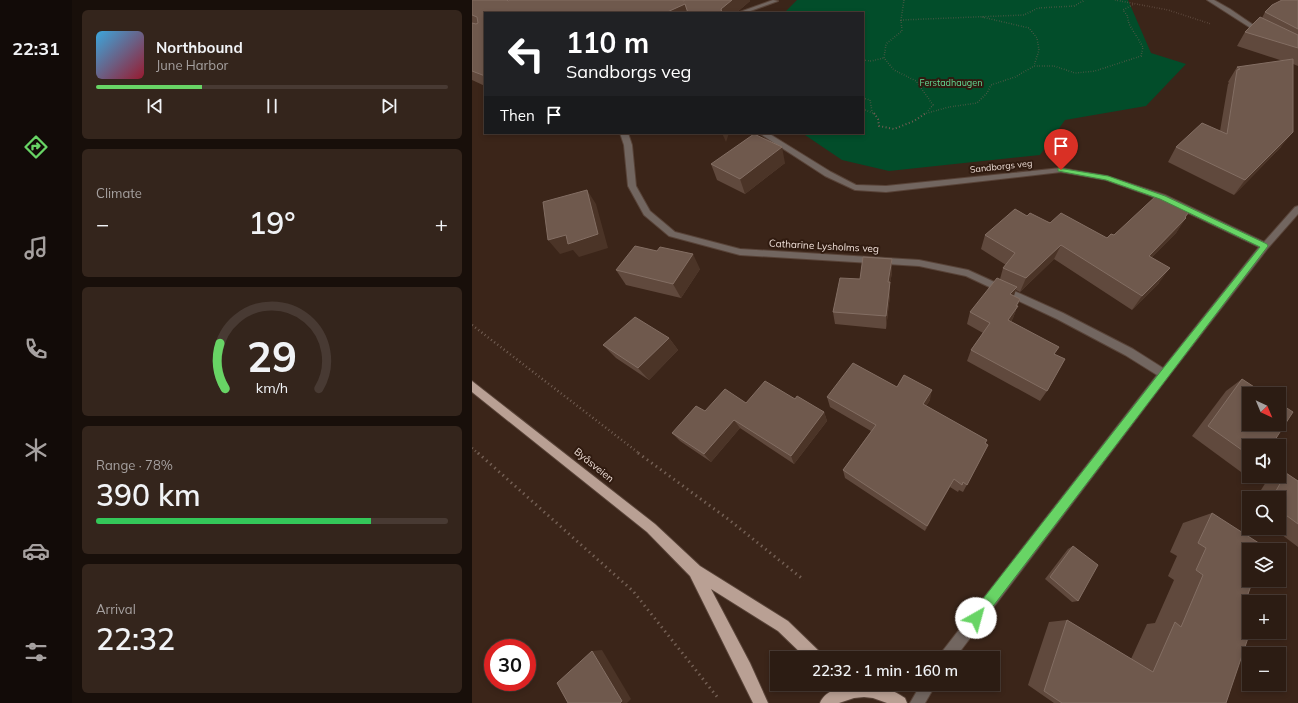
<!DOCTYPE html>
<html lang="en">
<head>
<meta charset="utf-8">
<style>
	:root { --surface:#2c1c13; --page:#34251c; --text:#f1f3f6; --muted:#a6a1a0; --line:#483a33; --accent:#68d465 }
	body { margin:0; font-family:Mulish,sans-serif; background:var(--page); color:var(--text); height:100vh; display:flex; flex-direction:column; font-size:15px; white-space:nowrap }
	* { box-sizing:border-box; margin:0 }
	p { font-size:13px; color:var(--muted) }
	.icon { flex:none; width:22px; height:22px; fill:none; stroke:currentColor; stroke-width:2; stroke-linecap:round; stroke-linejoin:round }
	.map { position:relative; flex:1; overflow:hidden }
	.panel { display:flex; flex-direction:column; gap:10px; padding:10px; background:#180f0a; width:400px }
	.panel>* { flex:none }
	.guide { position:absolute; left:12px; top:12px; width:380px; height:122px; border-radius:0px; box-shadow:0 2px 6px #0003,0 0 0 1px var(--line); background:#202124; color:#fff; overflow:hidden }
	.needle { width:26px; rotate:136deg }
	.fabs { position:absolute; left:770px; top:387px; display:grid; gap:8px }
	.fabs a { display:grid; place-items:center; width:44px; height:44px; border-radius:0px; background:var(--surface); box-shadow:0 2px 6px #0003,0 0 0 1px var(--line); font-size:20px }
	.speed { position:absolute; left:12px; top:639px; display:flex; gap:8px; font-size:20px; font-weight:700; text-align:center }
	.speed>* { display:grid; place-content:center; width:52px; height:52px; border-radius:50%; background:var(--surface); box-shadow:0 2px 6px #0003,0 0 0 1px var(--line); line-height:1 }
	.speed .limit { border:6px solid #d22; background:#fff; color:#111 }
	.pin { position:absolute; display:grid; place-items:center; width:34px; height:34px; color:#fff; margin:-41px -17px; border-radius:50% 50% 50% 0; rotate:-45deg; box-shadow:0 0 4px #0007 }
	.pin .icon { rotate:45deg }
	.me { position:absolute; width:44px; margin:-22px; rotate:38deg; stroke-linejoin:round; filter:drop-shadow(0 0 3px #0008) }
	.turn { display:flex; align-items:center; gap:14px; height:84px; padding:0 16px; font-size:18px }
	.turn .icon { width:52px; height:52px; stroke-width:2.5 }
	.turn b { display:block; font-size:28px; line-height:34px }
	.then { display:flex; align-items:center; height:38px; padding:0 16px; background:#0003; gap:8px; font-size:15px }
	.big { font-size:30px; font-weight:600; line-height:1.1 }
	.panel .tile { flex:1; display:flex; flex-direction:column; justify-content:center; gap:6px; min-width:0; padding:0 14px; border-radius:6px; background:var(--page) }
	.panel .dial { align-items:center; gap:0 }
	.dial svg { height:104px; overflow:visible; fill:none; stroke:var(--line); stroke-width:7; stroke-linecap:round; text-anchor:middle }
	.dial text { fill:var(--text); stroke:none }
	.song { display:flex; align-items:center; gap:12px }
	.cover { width:48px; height:48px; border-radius:6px; background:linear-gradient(135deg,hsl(200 70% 55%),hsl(350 70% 35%)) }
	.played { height:4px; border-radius:2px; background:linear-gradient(90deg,var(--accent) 30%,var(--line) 30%) }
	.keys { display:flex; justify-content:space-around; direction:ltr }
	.heat { display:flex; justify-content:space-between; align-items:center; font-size:22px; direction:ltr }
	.charge { height:6px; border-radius:3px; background:linear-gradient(90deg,#34c759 78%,var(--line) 0) }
	.trip { position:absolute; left:298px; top:651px; width:230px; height:40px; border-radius:0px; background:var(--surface); box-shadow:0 2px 6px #0003,0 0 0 1px var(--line); font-weight:600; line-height:40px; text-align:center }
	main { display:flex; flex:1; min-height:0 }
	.tab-bar { display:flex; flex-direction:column; width:72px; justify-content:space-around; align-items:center; background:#120b08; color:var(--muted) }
	.tab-bar .icon { width:28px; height:28px }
	.tab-bar .active { color:var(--accent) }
	.tab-bar b { font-size:18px; color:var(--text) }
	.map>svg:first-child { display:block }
	.green { fill:#024d2a }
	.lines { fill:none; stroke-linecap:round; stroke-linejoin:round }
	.minor-casing { stroke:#584338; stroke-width:2 }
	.major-casing { stroke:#584338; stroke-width:2 }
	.path-far3 { stroke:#735f54; stroke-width:1.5; stroke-dasharray:0.5 2; stroke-linecap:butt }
	.path-far2 { stroke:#735f54; stroke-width:2; stroke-dasharray:1 2.5; stroke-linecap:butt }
	.path-far1 { stroke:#735f54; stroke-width:2.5; stroke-dasharray:1 3; stroke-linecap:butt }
	.path { stroke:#735f54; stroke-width:3; stroke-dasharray:1.5 4; stroke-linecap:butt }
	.minor { fill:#726660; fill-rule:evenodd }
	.major { fill:#b9a094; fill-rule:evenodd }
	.wall { fill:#60493d }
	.shaded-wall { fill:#4b3427 }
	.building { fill:#6f594d; stroke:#836e63 }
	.route { fill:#68d465; stroke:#448a42 }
	.labels { text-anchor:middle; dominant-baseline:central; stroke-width:4; stroke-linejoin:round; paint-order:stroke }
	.far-park-label { font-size:9px; fill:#64dc96; stroke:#301b10 }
	.far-street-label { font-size:9px; fill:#efdfd8; stroke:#301b10 }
	.street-label { font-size:10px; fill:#efdfd8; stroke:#301b10 }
</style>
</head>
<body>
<main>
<nav class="tab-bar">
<b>22:31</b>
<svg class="icon active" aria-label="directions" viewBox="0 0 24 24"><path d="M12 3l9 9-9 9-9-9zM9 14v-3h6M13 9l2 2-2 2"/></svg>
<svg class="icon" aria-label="music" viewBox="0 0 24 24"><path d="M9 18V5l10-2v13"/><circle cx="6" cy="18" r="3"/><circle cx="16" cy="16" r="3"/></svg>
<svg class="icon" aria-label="phone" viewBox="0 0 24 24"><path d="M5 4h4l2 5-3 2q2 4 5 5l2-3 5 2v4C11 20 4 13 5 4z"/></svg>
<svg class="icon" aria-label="climate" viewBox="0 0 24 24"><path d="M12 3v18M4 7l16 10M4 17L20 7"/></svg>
<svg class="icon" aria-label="car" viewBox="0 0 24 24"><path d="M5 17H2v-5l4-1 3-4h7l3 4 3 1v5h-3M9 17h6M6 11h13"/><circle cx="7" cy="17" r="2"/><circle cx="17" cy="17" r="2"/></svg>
<svg class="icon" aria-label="filters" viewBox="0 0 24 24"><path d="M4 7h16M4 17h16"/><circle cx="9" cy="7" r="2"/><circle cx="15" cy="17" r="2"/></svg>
</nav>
<section class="panel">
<div class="tile">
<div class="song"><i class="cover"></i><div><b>Northbound</b><p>June Harbor</p></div></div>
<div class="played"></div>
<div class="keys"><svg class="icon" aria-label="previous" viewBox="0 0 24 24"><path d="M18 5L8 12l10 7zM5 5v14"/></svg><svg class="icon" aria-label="pause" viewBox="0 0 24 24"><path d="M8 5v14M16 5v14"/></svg><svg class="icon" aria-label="next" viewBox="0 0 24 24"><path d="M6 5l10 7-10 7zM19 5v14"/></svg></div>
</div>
<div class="tile"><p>Climate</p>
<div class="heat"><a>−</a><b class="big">19°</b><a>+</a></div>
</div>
<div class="tile dial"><svg viewBox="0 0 100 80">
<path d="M14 69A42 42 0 1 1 86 69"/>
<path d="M14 69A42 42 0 0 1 10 34" stroke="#68d465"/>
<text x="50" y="56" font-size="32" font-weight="700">29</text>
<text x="50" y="72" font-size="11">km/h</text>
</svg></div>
<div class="tile"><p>Range · 78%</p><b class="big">390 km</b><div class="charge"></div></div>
<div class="tile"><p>Arrival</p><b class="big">22:32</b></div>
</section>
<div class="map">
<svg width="826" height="703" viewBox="0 0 826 703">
	<rect width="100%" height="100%" fill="#3b2519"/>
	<!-- green -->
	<polygon class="green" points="325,0 656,0 679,53 714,64 674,106 593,120 568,155 417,171 370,160 330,133 391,133 391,13 312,13"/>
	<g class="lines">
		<defs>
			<g id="minor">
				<polygon points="301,0 306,1 273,13 265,13"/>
				<polygon points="735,0 742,0 758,9 793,33 788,34"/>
				<polygon points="148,133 156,133 160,145 164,186 178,211 203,232 268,249 447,260 496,270 591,313 661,349 691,368 787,247 687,199 634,180 589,172 414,192 383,190 353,176 287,133 296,133 359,172 384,185 414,186 589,168 635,176 693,195 792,242 823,207 826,206 826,214 796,248 696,377 483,658 467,658 469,653 685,375 653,355 585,319 494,276 447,266 268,255 197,236 172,215 156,186 152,145"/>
				<polygon points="449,684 464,684 453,703 438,703"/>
			</g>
			<g id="major">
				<polygon points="0,381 183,524 228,566 316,621 349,653 351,658 334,658 306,631 239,589 278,663 296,703 281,703 218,576 175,532 0,392"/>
				<path d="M378,684C401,684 414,685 433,698L435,703H415L401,698L392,697L382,698L367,703H348C352,692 367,687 378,684Z"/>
			</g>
		</defs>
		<!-- minor casing -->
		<use href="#minor" class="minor-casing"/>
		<!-- major casing -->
		<use href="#major" class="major-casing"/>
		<!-- path-far3 -->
		<g class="path-far3">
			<polyline points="432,0 429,20 552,15 566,8 602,6 613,0"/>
			<polyline points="643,0 696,10 739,24"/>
			<polyline points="510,17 557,28 565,38 567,50 562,66"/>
			<polyline points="429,20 430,31 414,44 412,58 422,70 444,81 461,105 455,112"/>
			<polyline points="391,60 399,61 412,58"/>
			<polyline points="391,98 398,100 400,111"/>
			<polyline points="391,109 403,114"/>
			<polyline points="452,114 477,107 505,103 515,93 519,85 543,77 562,66 582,66 603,73 623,71 669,56 671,47 657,24 655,15 651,10 662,4"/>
		</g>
		<!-- path-far2 -->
		<polyline class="path-far2" points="402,113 406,119 407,126 422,129 442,121 454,113"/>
		<!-- path-far1 -->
		<g class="path-far1">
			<polyline points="0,325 168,454"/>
			<polyline points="0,448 7,454"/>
		</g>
		<!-- path -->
		<g class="path">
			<polyline points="6,453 161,591 246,698"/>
			<polyline points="166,453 256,519 332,580"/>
		</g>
		<!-- minor -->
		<use href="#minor" class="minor"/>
		<!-- major -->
		<use href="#major" class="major"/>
	</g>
	<!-- wall -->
	<g class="wall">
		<polygon points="0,0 36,1 278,1 264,13 13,13 13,86 0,80"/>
		<polygon points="826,0 826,66 821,64 809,147 762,195 696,162 704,147 748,131 756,84 757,83 756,82 765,67 811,61 765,46 773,32 790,18 793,12"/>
		<polygon points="313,163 273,194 245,180 239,164"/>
		<polygon points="717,212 704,233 679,258 687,283 660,310 582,259 548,292 544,290 542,296 548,299 541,318 539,322 583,354 575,391 568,401 495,361 499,350 511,333 495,324 498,312 528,279 531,268 534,265 509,249 513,235 555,216 635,238 642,235"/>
		<polygon points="228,269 209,298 154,285 144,270"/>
		<polygon points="420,273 418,282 418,295 414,329 363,324 361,312 388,279"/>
		<polygon points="197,338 206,350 177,380 144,358 131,345"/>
		<polygon points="770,379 777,446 777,469 769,472 720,436 754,391"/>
		<polygon points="355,397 458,400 454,406 515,440 513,444 516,445 491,492 487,490 486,492 478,487 453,531 373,478 371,470 399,431 358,407"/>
		<polygon points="323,399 352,412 355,421 322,464 268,428 239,462 208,441 200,433 233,411 274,403"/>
		<polygon points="814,473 826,481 826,547 801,528 807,528 807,498 784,498 794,482"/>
		<polygon points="740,513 776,594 754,703 582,703 556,685 577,622 595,620 659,659 675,624 683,623 702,580 696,576 705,556 698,552 711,523"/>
		<polygon points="601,546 606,601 600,602 573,579 596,549"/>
	</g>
	<!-- shaded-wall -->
	<g class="shaded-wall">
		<polygon points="260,0 278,0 278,1 264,13 250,13 249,9"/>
		<polygon points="213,4 216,13 193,13"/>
		<polygon points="821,132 809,147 762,195 773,180"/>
		<polygon points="250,133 257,133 254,142"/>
		<polygon points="310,147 313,163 273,194 268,179"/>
		<polygon points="115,190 124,204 136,248 107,257 101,250 88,254 76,240 94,235"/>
		<polygon points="717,212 711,222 714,218 704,233 667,270 677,256"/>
		<polygon points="589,245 582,259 548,292 554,278"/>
		<polygon points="221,254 228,269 209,298 201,284"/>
		<polygon points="420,259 420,273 416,295 416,282"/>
		<polygon points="698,268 687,283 660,310 670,296"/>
		<polygon points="418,282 418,295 414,329 414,316"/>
		<polygon points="545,287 540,300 538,294"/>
		<polygon points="548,299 541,318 532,332 536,320"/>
		<polygon points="197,338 206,350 177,380 166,368"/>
		<polygon points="460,390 458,400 449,414 451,404"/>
		<polygon points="352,412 355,421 322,464 319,456"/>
		<polygon points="262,420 268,428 239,462 232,454"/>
		<polygon points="482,479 478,487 453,531 455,526"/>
		<polygon points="130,650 159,699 155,703 148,703 120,651"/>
	</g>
	<!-- building -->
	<g class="building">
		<polygon points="0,0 35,0 36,1 38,0 210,0 212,1 212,0 260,0 249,9 250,13 216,13 213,4 193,13 13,13 13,76 0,71 0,23 4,24 6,23 5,17 0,15"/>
		<polygon points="810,0 826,0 826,29 793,12 800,5"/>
		<polygon points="788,17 826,35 826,48 773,32"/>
		<polygon points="821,59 821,132 773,180 704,147 730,123 755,134 765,70 768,69 765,67"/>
		<polygon points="282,134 310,147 268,179 239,164"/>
		<polygon points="115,190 126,234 96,244 94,235 76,240 71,202"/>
		<polygon points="685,195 717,212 713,217 714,218 677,256 698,268 670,296 589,245 554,278 531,268 543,253 513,235 543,209 555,216 558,213 578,223 589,213 635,238 639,234 642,235"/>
		<polygon points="163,246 185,251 188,247 221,254 201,284 144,270"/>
		<polygon points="391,257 420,259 416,282 418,282 414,316 361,312 368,278 388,279"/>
		<polygon points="525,278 545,287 538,294 548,299 544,306 546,306 536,320 587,347 582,354 593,359 575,391 499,350 518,323 498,312"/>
		<polygon points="163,317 197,338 166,368 131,345"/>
		<polygon points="381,363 425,387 432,375 460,390 451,404 515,440 513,443 516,445 495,485 491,482 490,485 482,479 455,526 371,470 404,425 355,397"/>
		<polygon points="770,379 793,394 777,394 777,424 807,424 807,403 821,412 799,446 777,446 777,455 736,426"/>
		<polygon points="293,381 323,399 325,396 352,412 319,456 262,420 232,454 200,433 224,406 233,411 253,389 274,403"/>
		<polygon points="814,473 826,481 826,524 807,510 807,498 800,498"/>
		<polygon points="740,513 793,547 792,550 777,550 777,580 781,580 776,594 788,602 777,602 777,632 778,632 754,703 590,703 572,691 595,620 681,672 703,622 709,627 731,575 724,570 734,548 726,543"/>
		<polygon points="601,546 626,565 606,601 578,577"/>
		<polygon points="120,651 150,701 148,703 96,703 85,683"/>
	</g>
	<!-- route -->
	<polygon class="route" points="586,168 636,176 693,196 795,244 796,246 509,622 504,624 500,622 498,618 500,613 689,371 788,247 688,199 634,180 586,171"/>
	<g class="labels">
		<!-- far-park labels -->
		<g class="far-park-label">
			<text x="479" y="82">Ferstadhaugen</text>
		</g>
		<!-- far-street labels -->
		<g class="far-street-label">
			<text transform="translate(529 166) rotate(-6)">Sandborgs veg</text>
		</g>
		<!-- street labels -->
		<g class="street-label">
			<text transform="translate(352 246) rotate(3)">Catharine Lysholms veg</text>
			<text transform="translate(122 465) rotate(39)">Byåsveien</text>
		</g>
	</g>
</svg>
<div class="fabs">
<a><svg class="needle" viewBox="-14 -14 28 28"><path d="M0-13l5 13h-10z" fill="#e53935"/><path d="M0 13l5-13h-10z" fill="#a6a1a0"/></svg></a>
<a><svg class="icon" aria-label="sound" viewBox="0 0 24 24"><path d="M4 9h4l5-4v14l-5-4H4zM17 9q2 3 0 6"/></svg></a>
<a><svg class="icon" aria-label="search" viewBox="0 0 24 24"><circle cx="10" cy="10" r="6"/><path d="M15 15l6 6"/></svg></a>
<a><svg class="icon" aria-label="layers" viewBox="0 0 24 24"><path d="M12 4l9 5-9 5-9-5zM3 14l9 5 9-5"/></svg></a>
<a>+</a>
<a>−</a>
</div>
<div class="speed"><div class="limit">30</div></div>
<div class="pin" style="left:589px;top:170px;background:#d93025"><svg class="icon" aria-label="arrive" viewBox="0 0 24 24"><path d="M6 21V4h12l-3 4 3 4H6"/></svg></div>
<svg class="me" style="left:504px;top:618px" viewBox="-20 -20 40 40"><circle r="19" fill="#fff"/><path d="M0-13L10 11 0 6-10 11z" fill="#68d465"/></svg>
<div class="trip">22:32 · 1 min · 160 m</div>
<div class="guide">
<div class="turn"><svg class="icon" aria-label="left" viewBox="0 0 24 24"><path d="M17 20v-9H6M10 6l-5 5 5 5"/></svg><div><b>110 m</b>Sandborgs veg</div></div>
<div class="then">Then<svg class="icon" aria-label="arrive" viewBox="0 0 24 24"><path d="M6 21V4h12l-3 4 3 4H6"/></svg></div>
</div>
</div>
</main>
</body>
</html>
